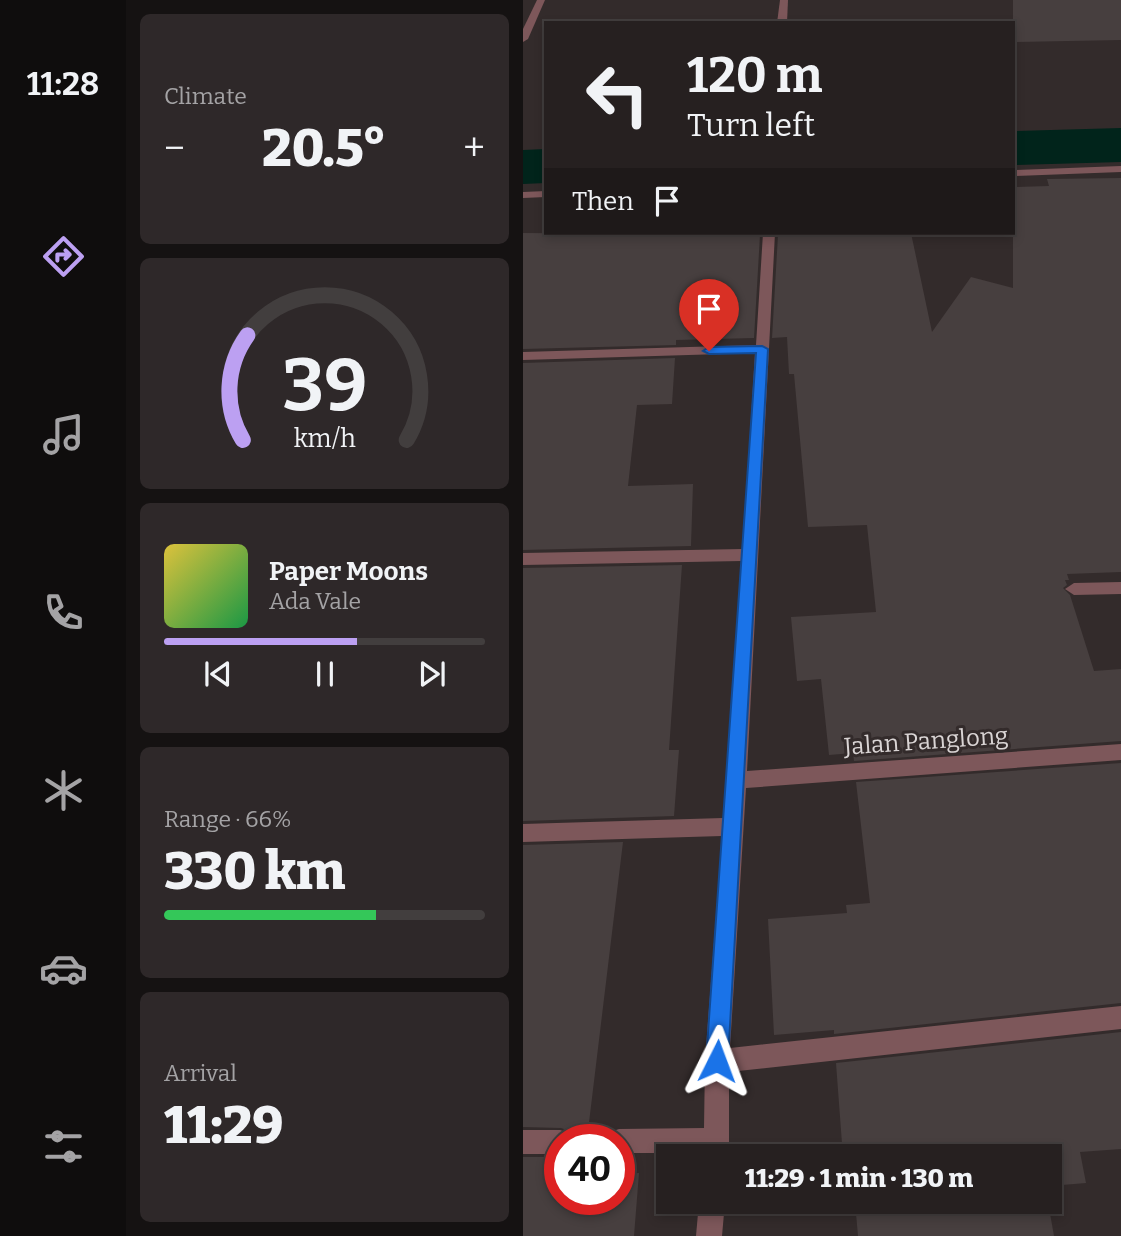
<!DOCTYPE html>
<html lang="en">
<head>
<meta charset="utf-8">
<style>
	:root { --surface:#262020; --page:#2e2829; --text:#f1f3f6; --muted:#a4a3a5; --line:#423e3e; --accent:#bca0f2 }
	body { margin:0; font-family:Bitter,serif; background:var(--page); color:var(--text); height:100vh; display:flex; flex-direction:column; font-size:26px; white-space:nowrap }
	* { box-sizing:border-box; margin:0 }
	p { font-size:23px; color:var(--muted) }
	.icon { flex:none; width:38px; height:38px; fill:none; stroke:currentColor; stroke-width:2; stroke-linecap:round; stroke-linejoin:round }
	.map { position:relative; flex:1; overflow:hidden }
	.sheet { display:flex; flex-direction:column; gap:14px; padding:14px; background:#151212; width:397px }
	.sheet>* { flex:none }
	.top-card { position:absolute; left:21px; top:21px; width:471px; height:214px; border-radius:0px; box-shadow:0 4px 10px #0003,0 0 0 2px var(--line); background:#262020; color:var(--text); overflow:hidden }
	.speed { position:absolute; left:21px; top:1124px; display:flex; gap:14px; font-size:35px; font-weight:700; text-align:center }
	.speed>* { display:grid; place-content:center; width:91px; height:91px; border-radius:50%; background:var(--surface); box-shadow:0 4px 10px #0003,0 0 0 2px var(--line); line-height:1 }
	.speed .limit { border:10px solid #d22; background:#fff; color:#111 }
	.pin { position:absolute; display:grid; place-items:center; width:60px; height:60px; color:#fff; margin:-72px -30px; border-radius:50% 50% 50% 0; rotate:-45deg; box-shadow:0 0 7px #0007 }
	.pin .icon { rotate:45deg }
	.me { position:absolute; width:77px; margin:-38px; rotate:3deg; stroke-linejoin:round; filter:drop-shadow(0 0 5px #0008) }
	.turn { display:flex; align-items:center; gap:24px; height:147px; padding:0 28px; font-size:32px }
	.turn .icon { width:91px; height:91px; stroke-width:2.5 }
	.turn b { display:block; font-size:49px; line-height:60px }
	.then { display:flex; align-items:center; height:66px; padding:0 28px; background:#0003; gap:14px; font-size:26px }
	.big { font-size:52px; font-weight:800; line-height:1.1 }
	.sheet .card { flex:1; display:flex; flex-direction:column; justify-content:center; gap:10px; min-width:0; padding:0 24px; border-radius:10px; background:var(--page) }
	.sheet .dial { align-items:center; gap:0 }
	.dial svg { height:182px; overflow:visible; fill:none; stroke:var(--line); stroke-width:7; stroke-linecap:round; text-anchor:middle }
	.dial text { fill:var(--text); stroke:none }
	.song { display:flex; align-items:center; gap:21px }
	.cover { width:84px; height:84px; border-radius:10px; background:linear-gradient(135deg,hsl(50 70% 55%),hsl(140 70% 35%)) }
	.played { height:7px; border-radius:4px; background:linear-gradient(90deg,var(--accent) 60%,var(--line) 60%) }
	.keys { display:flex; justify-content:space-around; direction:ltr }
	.heat { display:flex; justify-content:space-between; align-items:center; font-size:38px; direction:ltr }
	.charge { height:10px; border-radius:5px; background:linear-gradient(90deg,#34c759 66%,var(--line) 0) }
	.trip { position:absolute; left:133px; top:1144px; width:406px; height:70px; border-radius:0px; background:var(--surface); box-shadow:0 4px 10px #0003,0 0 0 2px var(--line); font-weight:800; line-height:70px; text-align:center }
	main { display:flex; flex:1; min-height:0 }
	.menu { display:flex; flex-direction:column; width:126px; justify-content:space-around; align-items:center; background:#0f0d0d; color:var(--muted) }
	.menu .icon { width:49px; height:49px }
	.menu .current { color:var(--accent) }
	.menu b { font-size:32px; color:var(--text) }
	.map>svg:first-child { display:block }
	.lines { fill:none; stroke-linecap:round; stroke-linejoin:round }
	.river { fill:#01241b; fill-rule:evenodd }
	.building { fill:#473f3f }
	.minor { fill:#7d575a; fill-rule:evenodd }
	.route { fill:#1a73e8; stroke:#114b97; stroke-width:2 }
	.labels { text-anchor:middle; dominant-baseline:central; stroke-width:6; stroke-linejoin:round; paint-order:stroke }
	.street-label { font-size:24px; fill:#dad5d5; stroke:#332b2b }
</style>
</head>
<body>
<main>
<nav class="menu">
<b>11:28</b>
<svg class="icon current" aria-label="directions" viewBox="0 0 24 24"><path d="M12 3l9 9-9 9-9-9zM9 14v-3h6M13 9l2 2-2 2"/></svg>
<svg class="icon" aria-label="music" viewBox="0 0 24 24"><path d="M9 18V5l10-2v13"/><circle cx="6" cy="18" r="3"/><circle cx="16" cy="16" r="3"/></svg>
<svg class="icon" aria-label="phone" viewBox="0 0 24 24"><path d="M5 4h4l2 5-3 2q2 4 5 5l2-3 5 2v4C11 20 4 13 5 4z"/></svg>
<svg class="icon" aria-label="climate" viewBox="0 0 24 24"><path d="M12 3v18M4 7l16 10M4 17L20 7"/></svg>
<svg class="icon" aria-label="car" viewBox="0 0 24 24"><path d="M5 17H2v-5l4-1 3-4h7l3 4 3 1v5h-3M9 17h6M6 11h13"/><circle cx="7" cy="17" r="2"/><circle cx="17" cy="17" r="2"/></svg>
<svg class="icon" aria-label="filters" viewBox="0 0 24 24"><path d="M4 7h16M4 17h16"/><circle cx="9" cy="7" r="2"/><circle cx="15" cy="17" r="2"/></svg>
</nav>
<section class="sheet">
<div class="card"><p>Climate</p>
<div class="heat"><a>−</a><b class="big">20.5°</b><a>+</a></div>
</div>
<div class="card dial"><svg viewBox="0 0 100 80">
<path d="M14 69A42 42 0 1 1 86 69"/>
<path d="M14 69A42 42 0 0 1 16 23" stroke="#bca0f2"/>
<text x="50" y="56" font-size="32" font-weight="700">39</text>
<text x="50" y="72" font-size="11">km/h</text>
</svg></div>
<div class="card">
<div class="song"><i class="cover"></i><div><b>Paper Moons</b><p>Ada Vale</p></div></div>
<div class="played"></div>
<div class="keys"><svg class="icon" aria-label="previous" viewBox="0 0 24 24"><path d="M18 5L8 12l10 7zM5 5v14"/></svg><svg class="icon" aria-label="pause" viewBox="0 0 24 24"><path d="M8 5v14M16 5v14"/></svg><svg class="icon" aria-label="next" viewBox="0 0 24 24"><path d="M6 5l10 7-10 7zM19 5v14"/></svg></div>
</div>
<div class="card"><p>Range · 66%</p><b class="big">330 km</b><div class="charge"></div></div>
<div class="card"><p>Arrival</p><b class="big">11:29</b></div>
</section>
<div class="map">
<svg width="598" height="1236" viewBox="0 0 598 1236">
	<rect width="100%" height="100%" fill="#332b2b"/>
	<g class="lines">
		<!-- river -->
		<g class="river">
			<polygon points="598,128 598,162 490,165 490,131"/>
			<polygon points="23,149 23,183 0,184 0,150"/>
		</g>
	</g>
	<!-- building -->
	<g class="building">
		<polygon points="490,0 598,0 598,40 490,42"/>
		<polygon points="598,178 598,572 544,574 546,580 542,580 544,585 540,588 547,595 571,671 598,669 598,741 331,761 330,753 306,755 298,679 274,681 268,617 353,612 344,525 285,527 271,374 266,374 264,337 249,338 255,235 388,233 409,332 448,277 490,288 490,187 526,186 524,179"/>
		<polygon points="0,233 237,235 231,338 153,340 153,345 0,349"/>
		<polygon points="152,358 149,404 114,405 105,486 170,484 168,546 0,550 0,363"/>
		<polygon points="159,565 146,750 156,750 151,816 0,821 0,568"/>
		<polygon points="598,763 598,1003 311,1034 311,1030 251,1035 245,919 324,913 323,905 347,903 333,782"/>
		<polygon points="100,842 64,1139 50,1139 47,1131 38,1128 0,1127 0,845"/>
		<polygon points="598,1032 598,1149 557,1152 563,1183 527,1186 527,1157 320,1157 313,1063"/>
		<polygon points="0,1157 37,1157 37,1199 96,1199 96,1174 116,1173 111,1236 0,1236"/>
		<polygon points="332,1202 525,1202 531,1236 335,1236"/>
	</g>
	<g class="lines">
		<!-- minor -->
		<g class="minor">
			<polygon points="14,0 22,0 5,39 0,42 0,29"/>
			<polygon points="257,0 265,0 264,23 254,23"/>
			<polygon points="598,166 598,172 490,176 490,170"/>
			<polygon points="23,191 23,197 0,198 0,192"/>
			<polygon points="240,233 252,233 224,771 598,744 598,760 223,788 207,1048 598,1006 598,1029 206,1072 206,1157 180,1157 181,1153 96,1153 96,1139 84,1139 87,1132 96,1129 181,1128 182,1061 199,836 0,842 0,824 200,818 219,561 0,565 0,553 220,549 232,353 0,360 0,352 233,345"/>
			<polygon points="598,582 598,594 551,595 542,589 551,583"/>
			<polygon points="0,1130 37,1130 46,1133 48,1139 37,1139 37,1154 0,1154"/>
			<polygon points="176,1202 202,1202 199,1236 173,1236"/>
		</g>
	</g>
	<!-- route -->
	<polygon class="route" points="239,346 245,349 205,1061 202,1069 194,1072 186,1069 183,1061 233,353 186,354 180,351 186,347"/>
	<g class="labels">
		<!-- street labels -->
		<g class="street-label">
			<text transform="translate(403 741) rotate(-4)">Jalan Panglong</text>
		</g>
	</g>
</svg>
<div class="speed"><div class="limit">40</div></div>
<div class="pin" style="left:186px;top:351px;background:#d93025"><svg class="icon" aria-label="arrive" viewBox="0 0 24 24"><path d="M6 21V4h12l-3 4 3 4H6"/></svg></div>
<svg class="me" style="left:194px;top:1061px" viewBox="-20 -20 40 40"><path d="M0-17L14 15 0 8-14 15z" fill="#1a73e8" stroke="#fff" stroke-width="4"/></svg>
<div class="trip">11:29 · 1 min · 130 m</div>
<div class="top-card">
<div class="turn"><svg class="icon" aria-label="left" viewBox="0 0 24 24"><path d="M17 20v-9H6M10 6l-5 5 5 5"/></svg><div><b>120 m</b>Turn left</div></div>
<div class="then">Then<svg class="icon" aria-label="arrive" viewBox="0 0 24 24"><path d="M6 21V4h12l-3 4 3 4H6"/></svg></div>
</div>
</div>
</main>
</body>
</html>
